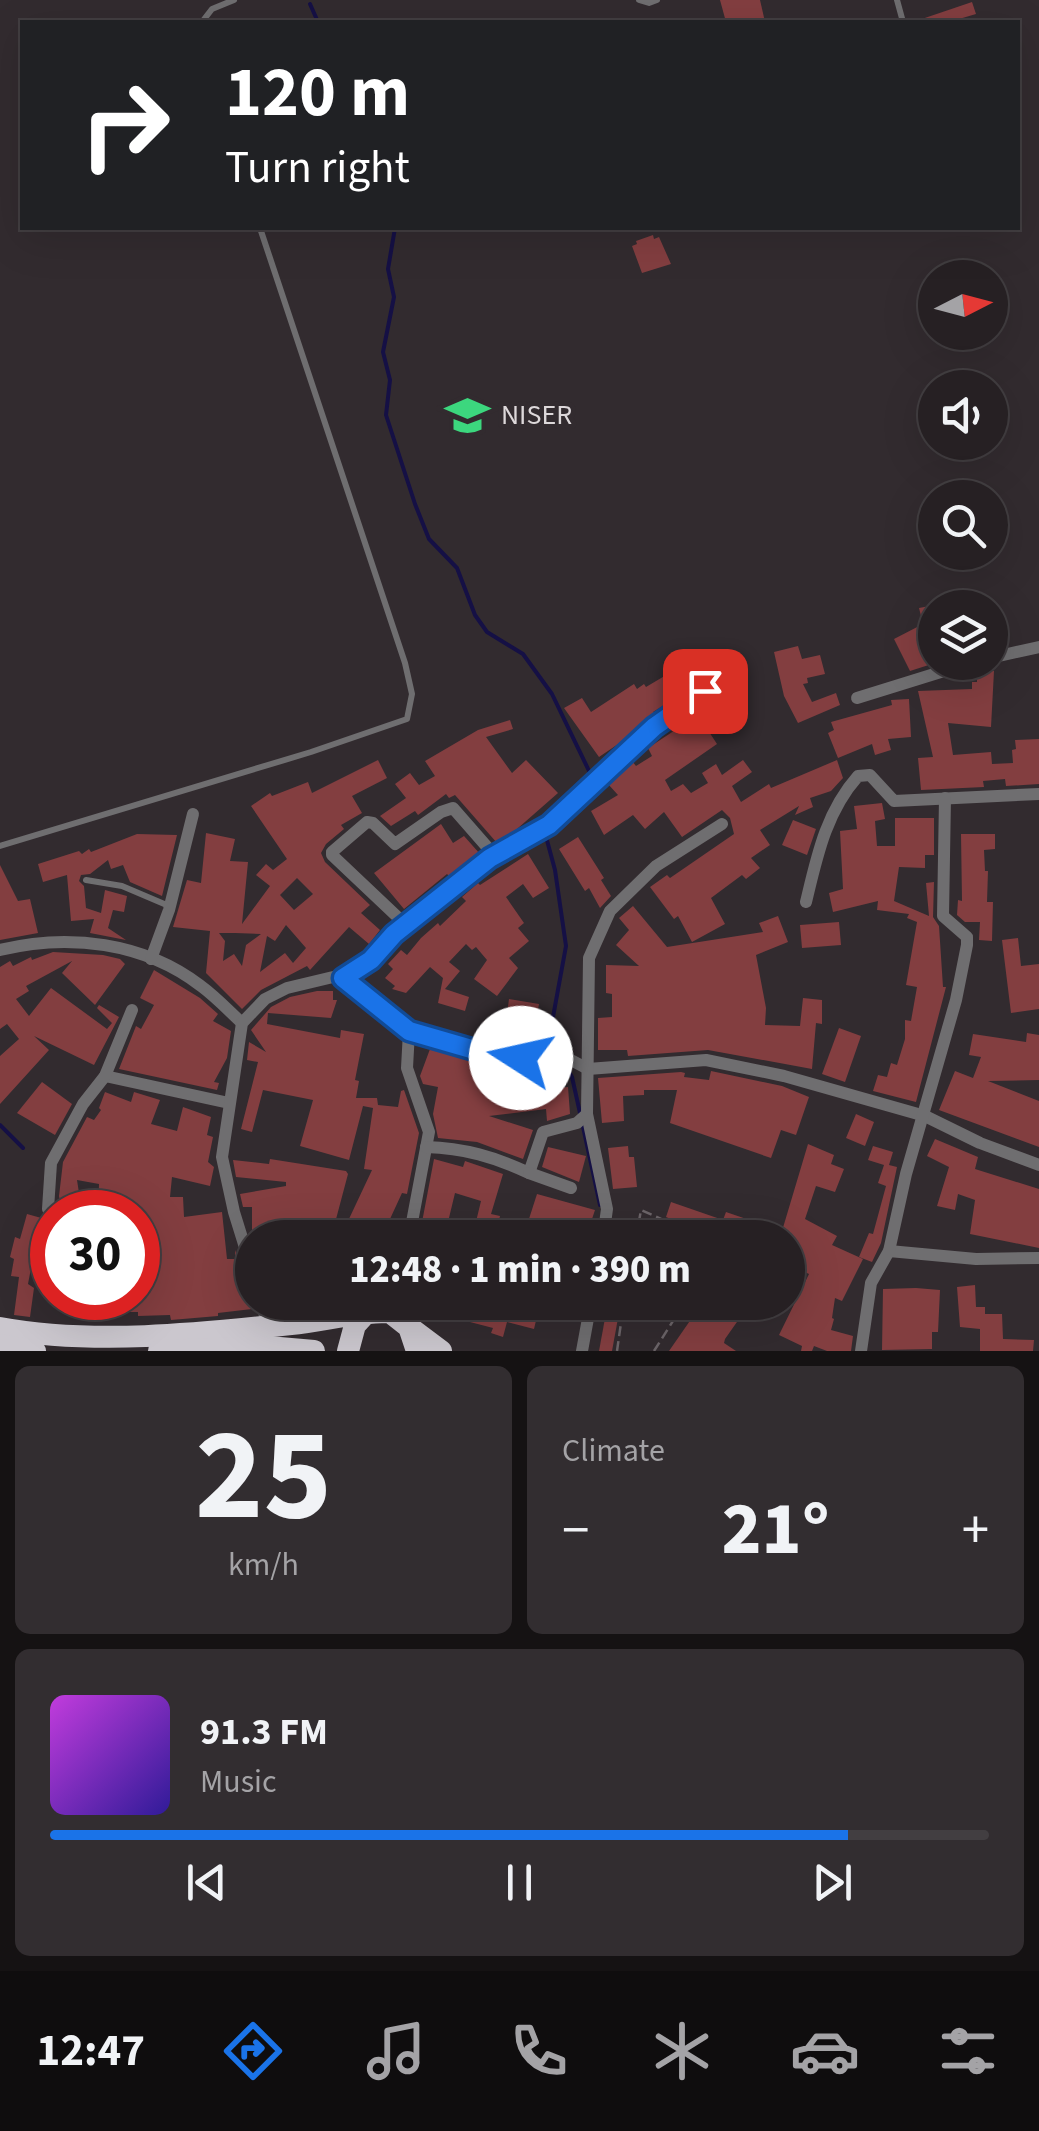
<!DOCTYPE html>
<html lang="en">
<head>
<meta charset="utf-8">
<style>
	:root { --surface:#262023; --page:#322d30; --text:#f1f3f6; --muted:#a4a3a6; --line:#423e41; --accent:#1a73e8 }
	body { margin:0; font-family:"Source Sans 3",sans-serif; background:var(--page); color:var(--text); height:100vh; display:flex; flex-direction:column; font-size:38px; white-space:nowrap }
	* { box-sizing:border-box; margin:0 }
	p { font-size:32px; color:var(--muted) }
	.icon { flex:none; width:55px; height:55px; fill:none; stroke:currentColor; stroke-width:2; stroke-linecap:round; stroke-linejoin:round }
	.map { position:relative; height:1351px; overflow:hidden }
	.panel { display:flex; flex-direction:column; gap:15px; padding:15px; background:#151213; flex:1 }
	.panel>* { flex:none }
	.banner { position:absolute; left:20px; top:20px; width:1000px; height:210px; border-radius:0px; box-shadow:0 10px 40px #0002,0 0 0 2px var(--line); background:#202124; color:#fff; overflow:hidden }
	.needle { width:65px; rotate:84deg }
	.controls { position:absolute; left:918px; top:260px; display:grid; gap:20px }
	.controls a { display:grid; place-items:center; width:90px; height:90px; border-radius:50%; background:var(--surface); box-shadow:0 10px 40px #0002,0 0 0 2px var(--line); font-size:50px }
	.speed { position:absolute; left:30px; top:1190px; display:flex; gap:20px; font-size:50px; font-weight:700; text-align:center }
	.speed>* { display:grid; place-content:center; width:130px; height:130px; border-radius:50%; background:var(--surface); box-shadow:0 10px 40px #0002,0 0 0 2px var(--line); line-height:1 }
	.speed .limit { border:15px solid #d22; background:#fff; color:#111 }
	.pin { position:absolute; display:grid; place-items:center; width:85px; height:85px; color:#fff; margin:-42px; border-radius:20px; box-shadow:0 5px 15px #0006 }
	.me { position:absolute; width:110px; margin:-55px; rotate:280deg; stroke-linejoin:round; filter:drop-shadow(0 0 8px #0008) }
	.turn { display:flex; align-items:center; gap:35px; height:210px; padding:0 40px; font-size:45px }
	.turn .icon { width:130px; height:130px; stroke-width:2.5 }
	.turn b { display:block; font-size:70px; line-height:85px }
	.big { font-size:75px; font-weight:800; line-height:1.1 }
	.panel .card { flex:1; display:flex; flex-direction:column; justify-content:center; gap:15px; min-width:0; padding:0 35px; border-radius:15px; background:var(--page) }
	.panel .dial { align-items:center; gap:0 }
	.dial b { font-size:130px; line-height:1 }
	.song { display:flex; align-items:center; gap:30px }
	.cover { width:120px; height:120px; border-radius:15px; background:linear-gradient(135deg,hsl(290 70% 55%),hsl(250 70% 35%)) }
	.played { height:10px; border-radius:5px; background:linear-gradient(90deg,var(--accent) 85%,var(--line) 85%) }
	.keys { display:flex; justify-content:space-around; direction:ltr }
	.heat { display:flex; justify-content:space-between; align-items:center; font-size:55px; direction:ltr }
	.panel .tiles { flex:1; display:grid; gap:15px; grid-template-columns:1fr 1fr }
	.card:last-child { grid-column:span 2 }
	.trip { position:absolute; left:235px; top:1220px; width:570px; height:100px; border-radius:50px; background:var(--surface); box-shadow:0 10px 40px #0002,0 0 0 2px var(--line); font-weight:800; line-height:100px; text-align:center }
	.dock { display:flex; height:160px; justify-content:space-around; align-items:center; background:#0f0d0e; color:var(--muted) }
	.dock .icon { width:70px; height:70px }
	.dock .current { color:var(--accent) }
	.dock b { font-size:45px; color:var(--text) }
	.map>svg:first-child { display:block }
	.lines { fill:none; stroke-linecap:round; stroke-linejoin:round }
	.stream { stroke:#151045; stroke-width:4 }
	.building { fill:#833e40; fill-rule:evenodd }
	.path { stroke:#6c6569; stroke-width:2.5; stroke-dasharray:10 5; stroke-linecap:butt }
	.lane { stroke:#6f6e70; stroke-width:6 }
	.street { stroke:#6f6e70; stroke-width:12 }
	.highway { stroke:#cbc7ce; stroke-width:22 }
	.route-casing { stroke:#114b97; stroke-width:25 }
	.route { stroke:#1a73e8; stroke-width:18 }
	.labels { text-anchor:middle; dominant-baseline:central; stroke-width:10; stroke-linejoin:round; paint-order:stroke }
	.poi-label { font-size:28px; fill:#ddd8da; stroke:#322b2f; text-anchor:start }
</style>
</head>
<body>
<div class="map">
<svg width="1039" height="1351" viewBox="0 0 1039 1351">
	<rect width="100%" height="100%" fill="#322b2f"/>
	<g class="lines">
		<!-- stream -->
		<g class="stream">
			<polyline points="310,4 318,22"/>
			<polyline points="395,228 388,269 394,297 383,352 390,380 386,415 415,504 429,539 457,568 475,615 487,632 523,654 552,694 591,775 583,785"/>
			<polyline points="545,833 555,870 566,946 549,1039 561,1056"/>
			<polyline points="565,1065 572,1077 580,1113"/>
			<polyline points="582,1122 600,1205"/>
			<polyline points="0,1125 23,1148"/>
		</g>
	</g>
	<!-- building -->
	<g class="building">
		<polygon points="720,0 760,0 765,22 726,22"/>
		<polygon points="972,2 976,14 949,22 913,22"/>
		<polygon points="653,235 654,239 659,237 671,264 642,273 632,246 637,244 636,241"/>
		<polygon points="935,605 935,663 910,671 894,639 923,624 919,608"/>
		<polygon points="798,646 802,659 820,655 825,674 807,678 808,683 803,684 812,702 836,693 840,705 798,723 784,696 774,652"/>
		<polygon points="715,663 719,683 703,681 688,691 674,694 677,697 653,712 655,714 630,736 599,757 564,708 582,698 591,712 634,684 637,689 644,684 646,687 678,668 679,671"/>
		<polygon points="977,671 994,671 991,727 948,723 953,755 991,752 992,764 1013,763 1012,750 1016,749 1015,740 1039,739 1039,784 1006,786 1005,779 983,781 984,787 921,790 918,758 933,757 918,691 972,689 972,682 977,682"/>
		<polygon points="909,699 911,737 888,739 891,750 875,755 872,744 838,758 828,733 834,730 831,722 892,705 891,700"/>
		<polygon points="698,715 717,744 665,780 671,791 683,784 691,793 708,783 702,773 716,764 722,775 743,760 752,772 732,786 741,802 769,784 771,788 837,760 843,778 831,791 810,798 813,807 795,815 799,806 760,830 770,845 751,858 760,868 746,879 742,875 711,898 725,924 692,942 678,916 674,919 650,887 667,875 670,878 734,834 730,818 722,810 682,837 664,812 645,829 633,815 604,835 591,811 618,795 608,784 632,761 636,766 652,756 648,748"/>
		<polygon points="510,720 513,729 486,737 512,773 526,760 558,793 509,836 497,843 455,795 449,798 446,794 418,815 415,811 391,826 380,816 406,798 395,784 410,773 419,785 435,776 425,761 478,730"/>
		<path d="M378,760L387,778L352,796L362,813L341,825L344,829L326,844L321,853L325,862L370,905L361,913L380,930L369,944L349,927L310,970L307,966L261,990L242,1009L206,973L210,931L173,927L187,880L201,883L206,833L235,839L230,861L248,862L242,924L270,886L256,875L266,864L273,870L287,859L251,806L270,793L272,796L308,782L312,793ZM297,878L313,894L294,910L280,895ZM286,925L306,948L293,963L285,953L260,972L267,936L275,941ZM219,933H235L261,934L246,945L242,966L234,954L223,961L225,941Z"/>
		<polygon points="882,803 885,819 875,821 877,846 895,846 895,818 934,818 934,855 925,855 925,868 899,867 894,901 929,916 926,883 934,882 933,917 939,926 943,987 946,987 916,1102 873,1091 878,1075 887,1077 891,1063 897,1065 905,1039 905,1020 911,1021 917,987 906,985 917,922 907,918 909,914 877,910 878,901 833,912 829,893 843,889 840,831 857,829 854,806"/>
		<polygon points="793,820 816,829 807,855 782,845"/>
		<polygon points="441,824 453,843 464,836 480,854 450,877 447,874 404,909 374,873"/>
		<polygon points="137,834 177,835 162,896 130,882 123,865 111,869 108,860 90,874 81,875 79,881 84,886 86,908 101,913 105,890 127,896 124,912 113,910 108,928 126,940 90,933 94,919 71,921 67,875 43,882 38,864 79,851 82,854 89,849 91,852"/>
		<polygon points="961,834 995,834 995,849 984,850 985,871 988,871 987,902 993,902 992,941 979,940 980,922 965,922 957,915 958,900 962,901"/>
		<polygon points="578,837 604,878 601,880 611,896 600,908 589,888 585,891 559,849"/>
		<polygon points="528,854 549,888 533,898 523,884 506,897 524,923 518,928 529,941 509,958 518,968 497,996 474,979 487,960 476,947 472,950 466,944 449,962 460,971 445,989 469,997 465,1011 438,1003 443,978 430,967 406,993 392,989 395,986 385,978 393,969 388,964 401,950 407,955 421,938 438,923 440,926 466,901 462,897 478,883 480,885"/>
		<polygon points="0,865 18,901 30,899 38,933 0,940"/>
		<polygon points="633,906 667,947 763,932 759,923 778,916 788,942 756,955 766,1008 765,1025 800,1026 803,998 822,1000 822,1024 816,1023 812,1069 708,1050 628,1056 627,1050 598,1050 598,1018 612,1017 612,994 606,993 606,965 639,966 616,945 629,930 619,918"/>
		<polygon points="839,922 841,945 802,948 800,925"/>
		<polygon points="1018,938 1021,966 1039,964 1039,1009 1011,1013 1002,940"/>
		<polygon points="53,952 103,955 120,959 125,964 95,1005 62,973 72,961 26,986 29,991 16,999 29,1016 51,988 107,1029 112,1023 97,1008 99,1005 119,1017 94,1065 34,1036 49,1050 0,1104 0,1056 19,1039 7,1024 0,1029 0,967 10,961 13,966 31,957 32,960"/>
		<polygon points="154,970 200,998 218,1014 213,1021 231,1031 227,1058 214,1082 219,1083 217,1090 119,1069 136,1026 141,1029 154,1005 140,998"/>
		<polygon points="317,991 333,991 333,1000 337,1000 331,1018 268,1013 267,1024 340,1038 341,1030 364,1034 355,1080 359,1081 356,1098 377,1098 378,1105 398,1107 401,1091 404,1090 419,1133 407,1194 402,1193 390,1219 396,1222 389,1238 340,1238 372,1170 364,1169 373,1108 363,1106 349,1160 300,1146 313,1100 263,1090 252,1132 241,1129 258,1062 247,1060 249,1042 266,1052 251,1030 271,1007 290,997"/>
		<polygon points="509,999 539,1004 535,1027 544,1028 540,1051 479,1041 484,1021 503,1025 506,1021"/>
		<polygon points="839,1028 861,1036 845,1082 822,1074"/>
		<polygon points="1027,1033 1039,1035 1039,1080 988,1081 1039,1101 1039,1147 939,1110 955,1071 973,1078 981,1057 969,1055 973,1034 1026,1042"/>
		<polygon points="430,1049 494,1065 493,1070 511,1074 536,1072 539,1090 568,1087 570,1114 547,1121 546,1109 489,1116 533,1130 523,1159 477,1142 438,1138 433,1114 438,1087 423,1084 420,1076"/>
		<polygon points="711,1071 782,1086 809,1097 796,1135 781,1130 771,1158 670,1123 677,1090 644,1090 644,1095 623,1096 624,1121 602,1123 598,1078 681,1072 685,1073 684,1077 709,1080"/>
		<polygon points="42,1082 72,1104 55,1135 17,1113"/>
		<polygon points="105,1092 131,1102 134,1092 160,1100 151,1124 177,1131 183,1107 211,1117 207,1135 213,1137 208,1162 214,1167 210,1186 172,1177 170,1197 183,1197 184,1217 222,1212 227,1259 235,1259 235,1250 243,1274 250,1280 252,1309 218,1313 218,1316 171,1320 170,1315 138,1316 138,1312 108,1312 108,1298 138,1298 138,1291 141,1291 138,1275 138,1212 98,1212 99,1184 77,1180 82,1212 62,1212 59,1196 63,1162 87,1117 94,1120 101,1110 99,1108"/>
		<polygon points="856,1114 874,1122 865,1146 846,1138"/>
		<polygon points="935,1139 978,1157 975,1169 1039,1189 1039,1248 970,1234 975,1200 958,1194 955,1210 937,1206 949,1167 927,1156"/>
		<polygon points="808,1144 834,1155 831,1164 844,1169 835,1192 816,1186 805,1219 837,1236 832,1245 863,1259 842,1301 835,1298 832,1318 834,1319 831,1330 853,1336 851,1351 827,1351 814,1346 812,1351 801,1351 802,1346 779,1335 809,1274 788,1264 788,1238 716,1238 666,1217 671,1202 723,1220 726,1212 782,1231"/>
		<polygon points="628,1146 629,1157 634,1157 637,1187 613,1189 608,1148"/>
		<polygon points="873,1146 893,1152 889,1165 897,1167 881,1243 872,1262 859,1257 869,1233 873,1234 886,1186 878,1183 884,1165 868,1160"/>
		<polygon points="548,1147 586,1156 579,1182 542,1167"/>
		<polygon points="270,1159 346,1171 348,1174 331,1238 252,1238 252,1207 243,1207 240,1194 286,1186 286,1182 236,1177 233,1160 269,1164"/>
		<path d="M434,1159L463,1167L465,1161L503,1174L491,1214L500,1216L495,1238H419ZM455,1193L481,1201L474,1230L448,1222Z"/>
		<polygon points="537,1194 595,1210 588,1231 557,1232 528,1222"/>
		<polygon points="27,1214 52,1221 47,1267 32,1263 28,1284 34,1288 30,1317 14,1315 19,1277 11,1276 14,1259 10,1257 15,1237 20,1239"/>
		<polygon points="975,1285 976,1307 985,1307 985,1314 1002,1314 1003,1339 1034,1340 1033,1351 980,1351 980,1329 960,1327 957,1287"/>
		<polygon points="916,1288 940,1290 938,1332 932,1332 932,1349 882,1350 883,1289"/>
		<polygon points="435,1302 534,1302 540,1304 534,1329 507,1322 503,1337 491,1333 493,1328 470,1322 471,1320 461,1317 462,1313 434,1306"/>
		<polygon points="608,1302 621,1302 612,1351 599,1351"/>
		<polygon points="703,1302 751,1302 725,1339 724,1343 736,1351 669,1351"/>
	</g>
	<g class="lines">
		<!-- path -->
		<g class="path">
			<polyline points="636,1238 641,1210 704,1238"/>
			<polyline points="768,1238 771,1229"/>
			<polyline points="617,1351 624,1302"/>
			<polyline points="654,1351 685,1302"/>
		</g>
		<!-- lane -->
		<g class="lane">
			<polyline points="639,0 649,3 657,0"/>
			<polyline points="897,0 903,22"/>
			<polyline points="202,22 212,9 234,0"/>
			<polyline points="0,846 311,752 407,719 412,694 405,663 260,228"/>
			<polyline points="86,880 122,886 169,906"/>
		</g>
		<!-- street -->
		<g class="street">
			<polyline points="990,658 1039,647"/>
			<polyline points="857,698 973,662"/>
			<path d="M806,902C817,856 826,812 858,776L870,775L894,801L1039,794"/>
			<polyline points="406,925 332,855 332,852 367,822 373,823 395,844 441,812 453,808 495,856"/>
			<path d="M0,950C68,933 144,942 201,986C216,997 229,1011 242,1023"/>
			<polyline points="151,959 169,910 193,814"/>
			<polyline points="343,977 409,1031 407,1068 429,1132 409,1238"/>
			<path d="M409,1031C455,1044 521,1069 569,1059L588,1069L706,1060L784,1076L925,1116L980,1143L1039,1165"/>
			<polyline points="105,1076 229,1103"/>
			<path d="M426,1147C464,1148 495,1157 529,1173L543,1132L577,1123L587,1114"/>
			<polyline points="529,1173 571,1188"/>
			<polyline points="48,1209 51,1163 83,1104 105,1076 132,1010"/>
			<polyline points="603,1238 607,1209 587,1114 589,958 610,911 656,866 722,824"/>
			<polyline points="889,1251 976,1259 1039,1258"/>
			<polyline points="252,1270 234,1212 222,1157 242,1023 265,999 287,988 354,972 371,959 394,935 490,858 549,825 654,727 705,691"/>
			<polyline points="262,1302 267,1326"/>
			<polyline points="582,1351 591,1302"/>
			<polyline points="861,1351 871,1283 889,1251 906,1174 956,1000 967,945 967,937 943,916 945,798"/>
		</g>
		<!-- highway -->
		<g class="highway">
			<polyline points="409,1327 441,1351"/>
			<path d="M0,1328C92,1345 198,1334 291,1324C324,1321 357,1311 390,1312L409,1327L417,1351"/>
			<polyline points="0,1345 35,1351"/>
			<polyline points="159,1351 268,1347 314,1351"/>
			<polyline points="348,1351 355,1325 366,1313"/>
		</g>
	</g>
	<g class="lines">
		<defs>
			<polyline id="route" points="521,1058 485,1053 409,1031 343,978 371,960 394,934 490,858 549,825 654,727 705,691"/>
		</defs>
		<!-- route casing -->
		<use href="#route" class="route-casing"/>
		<!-- route -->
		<use href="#route" class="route"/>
	</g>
	<!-- icons -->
	<defs>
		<symbol id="school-bare" viewBox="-9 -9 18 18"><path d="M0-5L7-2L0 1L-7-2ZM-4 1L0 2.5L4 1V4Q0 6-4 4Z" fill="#3cd77e" stroke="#322b2f" stroke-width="2.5" paint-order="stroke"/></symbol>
	</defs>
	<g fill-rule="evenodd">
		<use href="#school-bare" x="436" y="384" width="63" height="63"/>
	</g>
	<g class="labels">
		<!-- poi labels -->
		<g class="poi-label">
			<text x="501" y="415">NISER</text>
		</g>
	</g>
</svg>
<div class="controls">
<a><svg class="needle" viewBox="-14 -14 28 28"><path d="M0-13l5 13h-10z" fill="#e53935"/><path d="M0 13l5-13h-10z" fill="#a4a3a6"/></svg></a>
<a><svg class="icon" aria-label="sound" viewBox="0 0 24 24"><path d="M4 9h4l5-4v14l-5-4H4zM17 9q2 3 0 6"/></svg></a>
<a><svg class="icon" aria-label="search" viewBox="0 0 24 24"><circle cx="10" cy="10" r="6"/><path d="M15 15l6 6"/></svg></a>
<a><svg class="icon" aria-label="layers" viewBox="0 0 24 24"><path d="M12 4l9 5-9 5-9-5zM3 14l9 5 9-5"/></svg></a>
</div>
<div class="speed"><div class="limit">30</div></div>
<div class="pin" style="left:705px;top:691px;background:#d93025"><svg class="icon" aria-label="arrive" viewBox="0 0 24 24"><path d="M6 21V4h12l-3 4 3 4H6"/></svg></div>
<svg class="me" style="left:521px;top:1058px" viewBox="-20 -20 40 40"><circle r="19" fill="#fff"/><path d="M0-13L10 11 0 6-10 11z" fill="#1a73e8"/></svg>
<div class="trip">12:48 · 1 min · 390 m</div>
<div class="banner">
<div class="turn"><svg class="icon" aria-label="right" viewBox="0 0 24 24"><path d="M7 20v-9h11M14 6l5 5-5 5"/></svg><div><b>120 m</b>Turn right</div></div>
</div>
</div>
<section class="panel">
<div class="tiles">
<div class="card dial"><b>25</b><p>km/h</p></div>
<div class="card"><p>Climate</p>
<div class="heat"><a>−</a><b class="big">21°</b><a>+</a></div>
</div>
<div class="card">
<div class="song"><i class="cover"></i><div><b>91.3 FM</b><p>Music</p></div></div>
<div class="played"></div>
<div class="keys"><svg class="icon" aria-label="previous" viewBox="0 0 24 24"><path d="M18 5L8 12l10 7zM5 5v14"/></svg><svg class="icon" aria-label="pause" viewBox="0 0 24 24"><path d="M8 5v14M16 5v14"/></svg><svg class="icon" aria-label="next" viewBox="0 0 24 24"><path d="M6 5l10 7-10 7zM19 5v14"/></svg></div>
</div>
</div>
</section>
<nav class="dock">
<b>12:47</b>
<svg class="icon current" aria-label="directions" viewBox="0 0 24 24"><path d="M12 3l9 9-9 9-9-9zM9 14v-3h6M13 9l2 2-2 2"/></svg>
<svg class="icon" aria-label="music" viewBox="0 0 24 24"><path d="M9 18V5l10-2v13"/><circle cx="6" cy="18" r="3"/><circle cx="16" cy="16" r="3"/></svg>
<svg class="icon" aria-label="phone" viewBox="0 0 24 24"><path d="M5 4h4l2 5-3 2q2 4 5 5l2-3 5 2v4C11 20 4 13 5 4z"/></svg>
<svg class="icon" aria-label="climate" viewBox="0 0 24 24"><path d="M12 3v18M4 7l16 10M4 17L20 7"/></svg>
<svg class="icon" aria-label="car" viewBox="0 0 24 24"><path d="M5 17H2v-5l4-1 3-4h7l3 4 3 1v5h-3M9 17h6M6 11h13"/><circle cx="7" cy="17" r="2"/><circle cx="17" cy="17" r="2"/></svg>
<svg class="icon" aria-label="filters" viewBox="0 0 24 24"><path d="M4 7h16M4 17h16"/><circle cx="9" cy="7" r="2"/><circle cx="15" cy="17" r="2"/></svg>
</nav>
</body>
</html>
